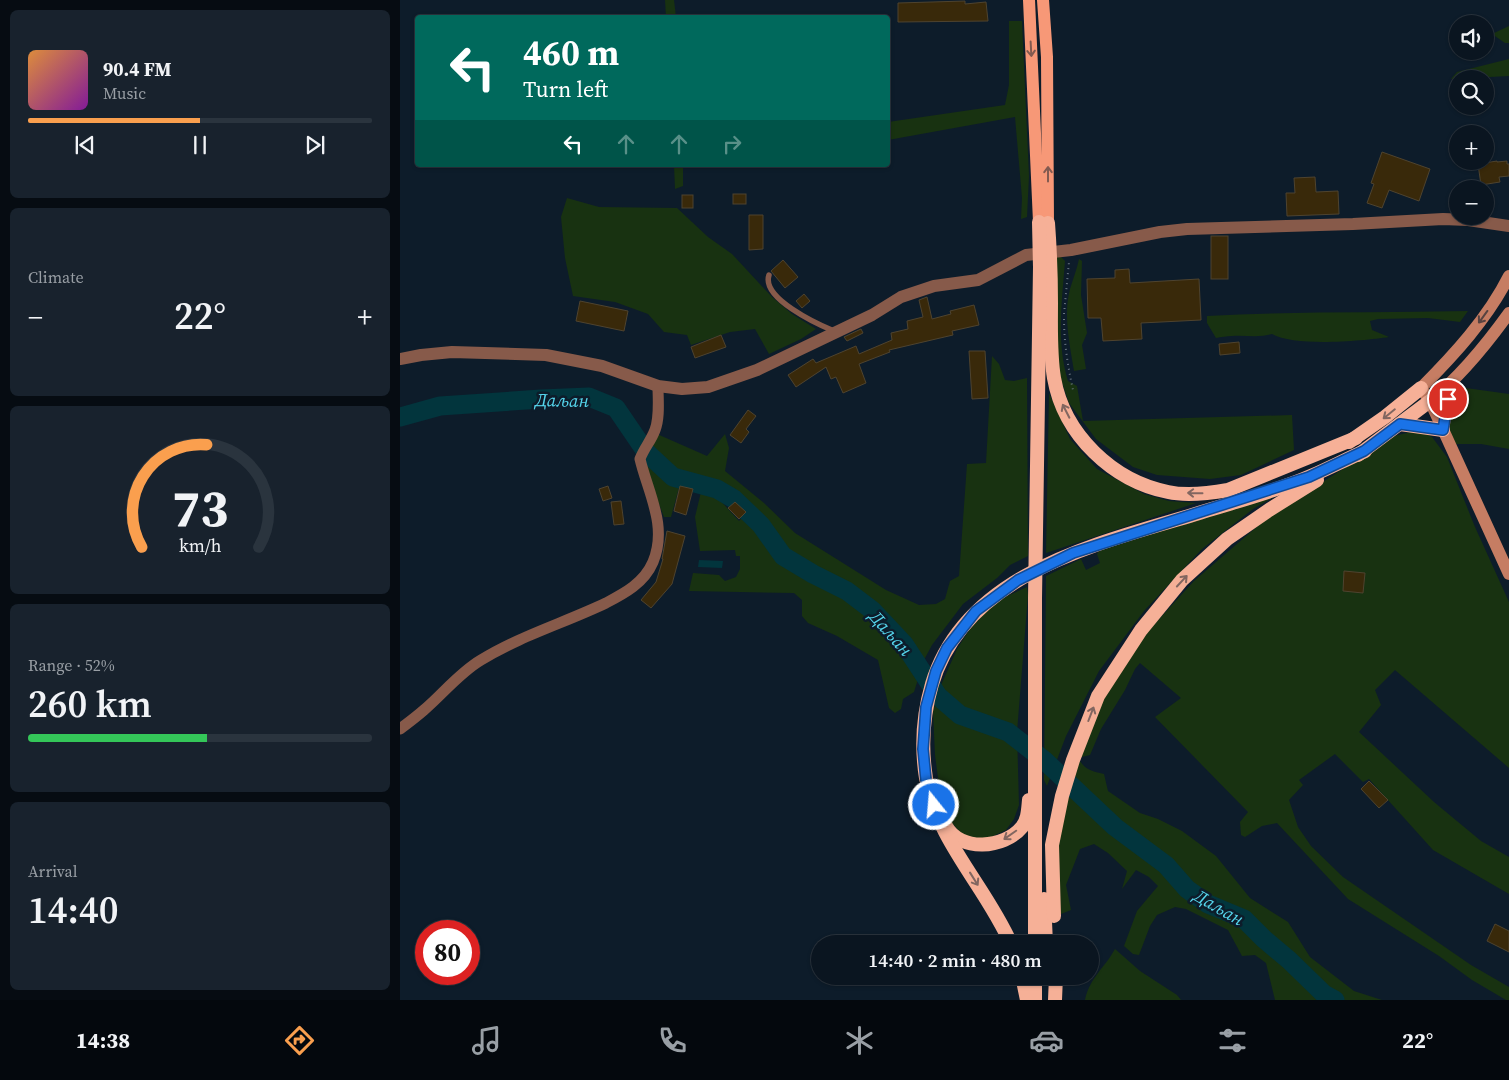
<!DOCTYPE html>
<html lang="en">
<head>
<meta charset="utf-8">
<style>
	:root { --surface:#0a1520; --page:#18222d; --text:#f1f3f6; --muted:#999fa5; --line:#2a343e; --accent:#fa9f4e }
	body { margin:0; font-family:"Source Serif 4",serif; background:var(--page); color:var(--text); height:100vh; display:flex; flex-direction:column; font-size:19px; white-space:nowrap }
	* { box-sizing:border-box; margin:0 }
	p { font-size:16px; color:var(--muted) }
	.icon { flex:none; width:28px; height:28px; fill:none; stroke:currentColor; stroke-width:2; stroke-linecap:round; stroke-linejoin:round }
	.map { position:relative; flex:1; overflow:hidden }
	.sheet { display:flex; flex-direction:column; gap:10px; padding:10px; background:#060c12; width:400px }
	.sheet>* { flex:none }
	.guide { position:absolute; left:15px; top:15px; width:475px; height:152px; border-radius:5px; box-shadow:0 1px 4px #0004,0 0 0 1px var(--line); background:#00695c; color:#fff; overflow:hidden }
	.tools { position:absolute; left:1049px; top:15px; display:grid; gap:10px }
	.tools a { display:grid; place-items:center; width:45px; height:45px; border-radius:50%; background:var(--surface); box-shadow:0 1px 4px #0004,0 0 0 1px var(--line); font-size:25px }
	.speed { position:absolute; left:15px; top:920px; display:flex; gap:10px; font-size:25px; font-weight:700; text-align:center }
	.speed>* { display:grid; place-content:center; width:65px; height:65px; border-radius:50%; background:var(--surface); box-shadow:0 1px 4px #0004,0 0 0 1px var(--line); line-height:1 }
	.speed .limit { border:8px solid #d22; background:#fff; color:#111 }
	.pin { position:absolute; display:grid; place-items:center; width:42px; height:42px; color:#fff; margin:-21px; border:2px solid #fff; border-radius:50%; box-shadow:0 1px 5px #0007 }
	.me { position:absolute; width:55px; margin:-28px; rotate:343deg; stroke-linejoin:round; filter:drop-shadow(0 0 4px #0008) }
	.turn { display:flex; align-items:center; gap:18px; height:105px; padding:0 25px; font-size:22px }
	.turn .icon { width:65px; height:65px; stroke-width:2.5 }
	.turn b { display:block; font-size:35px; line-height:42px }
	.lanes { display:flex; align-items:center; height:48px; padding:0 25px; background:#0003; justify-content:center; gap:25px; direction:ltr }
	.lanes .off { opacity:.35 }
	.big { font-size:38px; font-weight:600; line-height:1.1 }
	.sheet .widget { flex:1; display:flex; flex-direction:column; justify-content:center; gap:8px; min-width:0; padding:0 18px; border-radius:8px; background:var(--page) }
	.sheet .dial { align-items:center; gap:0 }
	.dial svg { height:130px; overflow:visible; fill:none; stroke:var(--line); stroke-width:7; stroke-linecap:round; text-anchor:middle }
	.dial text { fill:var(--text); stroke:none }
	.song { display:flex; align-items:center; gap:15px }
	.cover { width:60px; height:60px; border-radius:8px; background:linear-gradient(135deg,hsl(30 70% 55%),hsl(290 70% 35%)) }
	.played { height:5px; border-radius:2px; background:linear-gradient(90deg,var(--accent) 50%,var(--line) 50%) }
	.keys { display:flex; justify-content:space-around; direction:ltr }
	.heat { display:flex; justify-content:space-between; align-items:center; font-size:28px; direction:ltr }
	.charge { height:8px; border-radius:4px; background:linear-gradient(90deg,#34c759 52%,var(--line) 0) }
	.trip { position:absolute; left:411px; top:935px; width:288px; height:50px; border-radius:25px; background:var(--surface); box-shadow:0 1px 4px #0004,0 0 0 1px var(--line); font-weight:600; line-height:50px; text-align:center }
	.tabs { display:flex; height:80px; justify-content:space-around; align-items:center; background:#04080d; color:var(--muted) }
	.tabs .icon { width:35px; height:35px }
	.tabs .selected { color:var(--accent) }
	.tabs b { font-size:22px; color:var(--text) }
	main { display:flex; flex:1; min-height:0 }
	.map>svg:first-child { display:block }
	.green { fill:#183211; fill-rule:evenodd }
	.water { fill:#02353d }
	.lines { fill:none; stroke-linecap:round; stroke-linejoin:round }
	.river { stroke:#02353d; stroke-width:19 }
	.building { fill:#39290a; stroke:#4e432f }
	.path { stroke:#697582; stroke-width:2; stroke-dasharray:1 4; stroke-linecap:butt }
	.service { stroke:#875a4a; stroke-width:5.5 }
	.minor { stroke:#875a4a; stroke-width:11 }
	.tertiary { stroke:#875a4a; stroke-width:12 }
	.secondary { stroke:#c67d63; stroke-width:12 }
	.primary { stroke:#f79877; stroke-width:12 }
	.trunk { stroke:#f6b097; stroke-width:14 }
	.oneway { stroke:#825a50 }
	.oneway2 { stroke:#574341 }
	.oneway3 { stroke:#826660 }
	.route-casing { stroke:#114b97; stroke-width:12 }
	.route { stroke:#1a73e8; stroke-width:9 }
	.labels { text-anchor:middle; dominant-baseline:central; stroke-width:5; stroke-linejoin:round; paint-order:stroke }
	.water-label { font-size:18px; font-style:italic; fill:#55d5ec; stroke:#0d1c2a }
</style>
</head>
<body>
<main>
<section class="sheet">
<div class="widget">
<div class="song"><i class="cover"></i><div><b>90.4 FM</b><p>Music</p></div></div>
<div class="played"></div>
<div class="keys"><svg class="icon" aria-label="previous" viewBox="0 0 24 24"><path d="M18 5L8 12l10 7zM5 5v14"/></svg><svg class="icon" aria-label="pause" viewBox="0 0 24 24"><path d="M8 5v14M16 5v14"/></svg><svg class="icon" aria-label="next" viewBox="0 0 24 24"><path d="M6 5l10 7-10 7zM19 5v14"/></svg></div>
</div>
<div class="widget"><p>Climate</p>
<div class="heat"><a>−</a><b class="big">22°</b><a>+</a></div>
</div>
<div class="widget dial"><svg viewBox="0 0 100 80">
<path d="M14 69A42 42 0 1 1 86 69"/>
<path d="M14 69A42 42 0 0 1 54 6" stroke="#fa9f4e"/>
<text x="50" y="56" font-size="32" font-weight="700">73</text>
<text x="50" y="72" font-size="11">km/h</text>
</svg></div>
<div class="widget"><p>Range · 52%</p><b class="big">260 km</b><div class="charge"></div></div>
<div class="widget"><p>Arrival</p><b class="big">14:40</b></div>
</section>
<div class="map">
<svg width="1109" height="1000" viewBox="0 0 1109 1000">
	<rect width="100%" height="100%" fill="#0d1c2a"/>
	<!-- green -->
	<g class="green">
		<polygon points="265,0 274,0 276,17 266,17"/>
		<polygon points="609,21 622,21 629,176 627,217 621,219 622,198 615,117 488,140 488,122 605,105 609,85"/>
		<polygon points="1109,26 1109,43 1105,43 1092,34"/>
		<polygon points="1109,59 1109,76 1051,79 1057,72"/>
		<polygon points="274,165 283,165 283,186 275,189"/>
		<polygon points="167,198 199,207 277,208 308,237 332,254 372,297 392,314 416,329 401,339 369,354 355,329 330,332 291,345 287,335 264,332 248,314 215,302 173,296 165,258 161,217"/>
		<path d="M653,257H661L665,261C662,301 656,342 668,381L677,386L683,421L892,415L894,450L841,475L810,479L757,475L733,467L696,439L669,403L659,374Z"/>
		<path d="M679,259L682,261L681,295L687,333L682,345L686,369L674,371C670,345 663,315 670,289C673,279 677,269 679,259Z"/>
		<path d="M1068,311L1060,322L1028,318L978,319L970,321L972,330L989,337C963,341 894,347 872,334C858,338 846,335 832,336C827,336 821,337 816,338L807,323V316C894,311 981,313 1068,311Z"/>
		<path d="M592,356L599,364L605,380L614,381L627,378L628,556L610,565L597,578L563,604L532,645L524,660L514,692L503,699L501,709L495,713L489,708L478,660L437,636L408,623L402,616V600L394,593L289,591L293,573L319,575L325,581L336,577L340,569V556H336L335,550L300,551L295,517L301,492L300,489L280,484L271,517H264L244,465V457L257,434L307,456L325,434L329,448L325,471L364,503L395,533L486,590L519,605L536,604L545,599L550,581L559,576L567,464L586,463ZM325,489L339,498L350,509L339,521L318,498Z"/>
		<polygon points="1066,388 1109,394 1109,449 1081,444 1056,444 1047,428 1053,392"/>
		<polygon points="649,393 670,439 697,469 744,494 769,501 796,503 646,553"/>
		<path d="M1011,432L1026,434L1032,437L1047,457L1075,527L1109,602V768L995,670L975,690L981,705L959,732L1034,802L1081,841L1109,857V894L1033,850L969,779L963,782L935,754L899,780L903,785L889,800L898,827L911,846L943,877L1071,965L1109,987V1000H1106L1072,980L1039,956L948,899L877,823L862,826L845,837L841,835L840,822L848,812L755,717L781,698L740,663L735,669L725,690L701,729L690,755L678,758C685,770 691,771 704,774L708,791L740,813L758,819L782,831L816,856L850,898L888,922L910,957L954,991L982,1000H875L866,963L855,955L842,956L828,930L786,909L775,907L757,915L750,926L739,955L733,954L724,946L737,911L758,886L749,877L736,870L722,889L727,871L708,853L694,844L680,849L666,885L671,910L661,914L656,910L655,874L657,836L665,799L693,719L717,674L750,629L794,581L867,518L994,436Z"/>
		<polygon points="884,491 853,509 802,549 744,611 699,671 666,736 647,786 644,780 646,576 681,559 686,570 700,563 697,554 699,551"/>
		<polygon points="627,587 628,595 617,732 619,805 614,819 606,830 589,838 578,839 563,835 548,819 541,801 535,755 533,711 542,683 557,649 570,629 585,613 603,598"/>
		<path d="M715,949L740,971L777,995L781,1000H685C690,977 704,969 715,949Z"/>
	</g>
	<!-- water -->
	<polygon class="water" points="299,560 323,561 322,568 298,567"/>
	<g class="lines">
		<!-- river -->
		<polyline class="river" points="0,417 40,406 141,399 189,397 216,408 246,452 273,477 317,489 334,499 361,525 383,556 413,574 447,591 472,610 504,644 538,696 560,715 608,732 644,760 715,827 766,865 787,889 808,904 844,919 864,939 889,960 924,994 935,1000"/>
	</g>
	<!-- building -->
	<g class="building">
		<polygon points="565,1 565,4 586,2 588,21 498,22 498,3"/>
		<polygon points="982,152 1030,169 1019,201 989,190 982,208 967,203 974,184 971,183"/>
		<polygon points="1097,161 1097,162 1107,161 1107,164 1109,164 1109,176 1099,177 1100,182 1081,185 1078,164"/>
		<polygon points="915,177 916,192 938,191 939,214 887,216 886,193 895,193 894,178"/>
		<rect x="333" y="194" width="13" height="10"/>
		<rect x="282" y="195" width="11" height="13"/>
		<polygon points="349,215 363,215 363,249 349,250"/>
		<rect x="811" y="236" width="17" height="43"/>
		<polygon points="383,260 398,277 385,288 371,271"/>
		<polygon points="729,269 730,283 799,279 801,320 741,323 742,339 703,341 701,318 688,318 687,279 715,278 715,270"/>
		<polygon points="404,294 410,301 402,308 396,301"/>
		<polygon points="527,297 532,319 551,314 550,311 574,305 579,325 552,331 553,335 489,350 490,352 459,364 466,383 443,393 436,377 431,379 426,367 396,387 388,375 413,359 416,363 456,346 459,354 492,340 491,333 508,329 507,321 523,317 519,300"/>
		<polygon points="180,301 228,311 224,331 176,321"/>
		<polygon points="461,329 463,333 447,341 444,337"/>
		<polygon points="321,335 326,347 295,358 291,347"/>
		<polygon points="839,342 840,353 820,355 819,344"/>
		<polygon points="569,351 585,351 588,398 572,399"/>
		<polygon points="348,410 356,416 346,429 349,432 341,443 330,435"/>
		<polygon points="208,486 212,498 203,501 199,489"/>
		<polygon points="280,486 293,489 286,515 274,511"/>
		<polygon points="221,501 224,524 214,525 211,502"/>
		<polygon points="335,502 346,512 339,519 328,508"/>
		<polygon points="267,531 285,536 272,584 251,608 241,600 256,582 263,559 262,559"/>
		<polygon points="944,571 965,573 963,593 943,591"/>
		<polygon points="969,781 988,800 979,808 961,789"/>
		<polygon points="1095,924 1109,931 1109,952 1087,941"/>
	</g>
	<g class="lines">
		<!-- path -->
		<g class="path">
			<polyline points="664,314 669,262"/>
			<path d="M664,319C664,343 668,367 673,390"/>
		</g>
		<!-- service -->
		<path class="service" d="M369,275C361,298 417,324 434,331"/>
		<!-- minor -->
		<path class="minor" d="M0,729C8,723 16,717 24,710C43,694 59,673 81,660C120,636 164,623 206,603C225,593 244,583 253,562C268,526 248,493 240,459C244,448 251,441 255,430C260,417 258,400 258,386"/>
		<!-- tertiary -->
		<polyline class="tertiary" points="0,359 21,355 52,352 146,355 202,366 258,386 282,389 308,387 357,370 472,315 501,297 534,286 578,280 626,255 671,250 760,232 787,229 953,224 1043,219 1068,220 1109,226"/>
		<!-- secondary -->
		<g class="secondary">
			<path d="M1109,276C1088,318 1054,355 1021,388L1030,401L1109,574"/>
			<path d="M1030,401C1061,376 1086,345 1109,313"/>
			<polyline points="1043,430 1051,384"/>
		</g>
		<!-- primary -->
		<g class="primary">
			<polyline points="629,0 639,222"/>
			<polyline points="643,0 647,57 648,223"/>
		</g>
		<!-- trunk -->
		<g class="trunk">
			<path d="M648,223C650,250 651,276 651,303C651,328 650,354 654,378C664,435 713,481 768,492C786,496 811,493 828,490L956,438"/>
			<polyline points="1000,424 1043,430"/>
			<polyline points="949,442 985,417 1021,388"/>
			<polyline points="958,455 1030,401"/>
			<path d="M546,826C560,852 604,849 622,827C628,819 628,810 629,800"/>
			<polyline points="644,899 646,944"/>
			<polyline points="654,916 652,845 662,796 673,760 698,696 741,630 782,580 827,539 869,510 917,480"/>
			<path d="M611,944C586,887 537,841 526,778C521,747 523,715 532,684C567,567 711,541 812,509C845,499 879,490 911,476C929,468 947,459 965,451"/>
			<polyline points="635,944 635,598 640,267 639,222"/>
			<polyline points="622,976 627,1000"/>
			<polyline points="635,1000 635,976"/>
			<polyline points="655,1000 656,976"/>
		</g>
	</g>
	<!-- one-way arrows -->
	<defs><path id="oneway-shaft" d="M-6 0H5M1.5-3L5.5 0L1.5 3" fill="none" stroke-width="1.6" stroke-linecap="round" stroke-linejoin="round" transform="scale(1.25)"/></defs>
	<g class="oneway">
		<use href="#oneway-shaft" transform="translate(631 49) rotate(87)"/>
		<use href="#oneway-shaft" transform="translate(648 174) rotate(-90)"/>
	</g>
	<use class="oneway2" href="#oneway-shaft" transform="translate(1083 317) rotate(126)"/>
	<g class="oneway3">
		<use href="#oneway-shaft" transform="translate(666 411) rotate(-117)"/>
		<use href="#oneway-shaft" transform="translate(989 414) rotate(141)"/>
		<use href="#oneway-shaft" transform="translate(795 493) rotate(-179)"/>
		<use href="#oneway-shaft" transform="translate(782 581) rotate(-47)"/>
		<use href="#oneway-shaft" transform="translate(691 714) rotate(-69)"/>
		<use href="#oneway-shaft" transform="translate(610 835) rotate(145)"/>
		<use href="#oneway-shaft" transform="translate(574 879) rotate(58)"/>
	</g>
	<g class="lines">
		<defs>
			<polyline id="route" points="534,805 526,780 523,749 526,707 536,671 547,648 576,611 618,580 673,553 909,477 964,451 1000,424 1043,430 1048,399"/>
		</defs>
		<!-- route casing -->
		<use href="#route" class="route-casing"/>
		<!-- route -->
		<use href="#route" class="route"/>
	</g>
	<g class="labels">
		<!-- water labels -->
		<g class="water-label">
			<text transform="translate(162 400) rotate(1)">Даљан</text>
			<text transform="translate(491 633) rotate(48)">Даљан</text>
			<text transform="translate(819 907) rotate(30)">Даљан</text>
		</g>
	</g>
</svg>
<div class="tools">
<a><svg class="icon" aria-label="sound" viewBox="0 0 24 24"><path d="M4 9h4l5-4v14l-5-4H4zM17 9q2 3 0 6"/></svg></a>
<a><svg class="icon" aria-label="search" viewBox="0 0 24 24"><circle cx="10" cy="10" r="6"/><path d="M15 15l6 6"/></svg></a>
<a>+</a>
<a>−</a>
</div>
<div class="speed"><div class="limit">80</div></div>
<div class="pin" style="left:1048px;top:399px;background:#d93025"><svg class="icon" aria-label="arrive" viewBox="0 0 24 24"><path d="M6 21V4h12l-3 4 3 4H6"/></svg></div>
<svg class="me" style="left:534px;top:805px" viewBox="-20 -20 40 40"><circle r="17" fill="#1a73e8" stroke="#fff" stroke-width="3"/><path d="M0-11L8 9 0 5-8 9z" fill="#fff"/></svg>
<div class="trip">14:40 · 2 min · 480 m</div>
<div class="guide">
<div class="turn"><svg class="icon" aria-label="left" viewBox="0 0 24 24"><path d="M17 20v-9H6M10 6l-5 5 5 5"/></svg><div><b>460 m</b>Turn left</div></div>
<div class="lanes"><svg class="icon" aria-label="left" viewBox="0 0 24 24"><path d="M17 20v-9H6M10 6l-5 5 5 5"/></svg><svg class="icon off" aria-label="ahead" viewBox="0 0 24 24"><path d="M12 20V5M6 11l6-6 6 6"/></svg><svg class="icon off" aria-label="ahead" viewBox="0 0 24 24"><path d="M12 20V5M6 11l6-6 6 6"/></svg><svg class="icon off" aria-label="right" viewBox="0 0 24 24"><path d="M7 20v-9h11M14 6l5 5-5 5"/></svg></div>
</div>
</div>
</main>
<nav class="tabs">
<b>14:38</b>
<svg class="icon selected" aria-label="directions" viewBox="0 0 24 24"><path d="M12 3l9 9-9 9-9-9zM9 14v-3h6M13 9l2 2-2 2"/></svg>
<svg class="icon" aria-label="music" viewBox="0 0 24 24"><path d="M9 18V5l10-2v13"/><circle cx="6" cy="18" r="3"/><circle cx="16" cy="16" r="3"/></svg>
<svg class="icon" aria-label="phone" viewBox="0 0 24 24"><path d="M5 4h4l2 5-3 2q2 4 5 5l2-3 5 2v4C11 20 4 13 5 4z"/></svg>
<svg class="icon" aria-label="climate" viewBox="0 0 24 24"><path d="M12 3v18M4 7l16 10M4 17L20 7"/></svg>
<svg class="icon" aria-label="car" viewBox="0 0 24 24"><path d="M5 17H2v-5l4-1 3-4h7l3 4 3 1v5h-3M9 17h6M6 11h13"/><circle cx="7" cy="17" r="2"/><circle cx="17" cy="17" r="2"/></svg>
<svg class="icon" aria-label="filters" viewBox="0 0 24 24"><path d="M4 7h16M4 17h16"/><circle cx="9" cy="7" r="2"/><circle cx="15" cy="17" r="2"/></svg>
<b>22°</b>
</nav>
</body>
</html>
